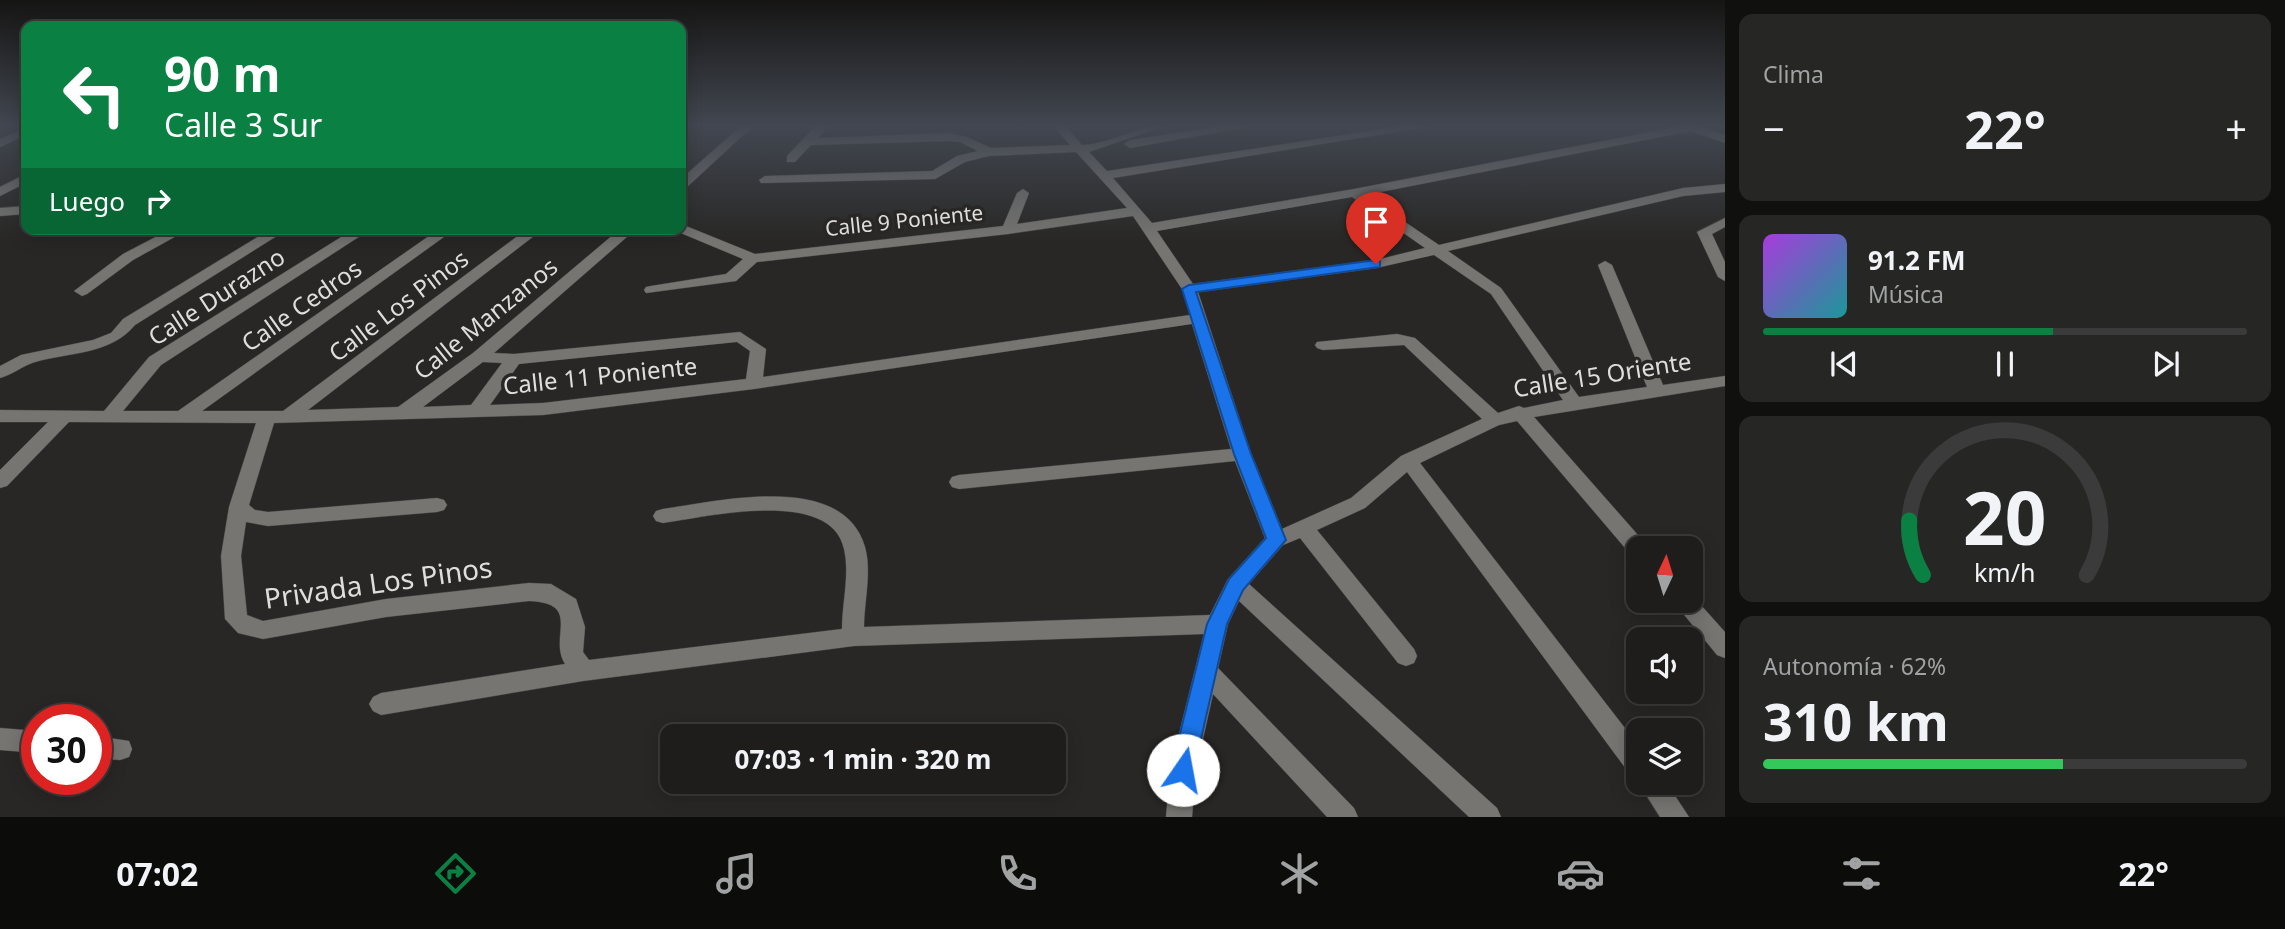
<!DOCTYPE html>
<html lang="es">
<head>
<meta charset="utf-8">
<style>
	:root { --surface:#1e1d1c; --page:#262625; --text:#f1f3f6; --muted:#a1a2a3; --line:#3c3b3b; --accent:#0b8043 }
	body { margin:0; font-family:"Noto Sans",sans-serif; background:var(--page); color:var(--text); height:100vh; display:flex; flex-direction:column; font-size:26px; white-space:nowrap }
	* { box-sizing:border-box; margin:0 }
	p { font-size:23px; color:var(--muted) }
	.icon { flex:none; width:38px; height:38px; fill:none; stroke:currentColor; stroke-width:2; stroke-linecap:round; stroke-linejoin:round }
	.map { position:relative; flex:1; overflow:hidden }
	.side { display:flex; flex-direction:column; gap:14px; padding:14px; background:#10100f; width:560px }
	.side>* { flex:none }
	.top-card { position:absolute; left:21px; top:21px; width:665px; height:214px; border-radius:14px; box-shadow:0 4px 18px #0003,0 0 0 2px var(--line); background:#0b8043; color:#fff; overflow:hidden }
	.needle { width:46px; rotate:4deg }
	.buttons { position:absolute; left:1626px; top:536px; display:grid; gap:14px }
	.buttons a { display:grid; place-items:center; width:77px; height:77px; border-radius:14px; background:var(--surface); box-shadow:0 4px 18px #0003,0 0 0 2px var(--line); font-size:35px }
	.speed { position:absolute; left:21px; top:704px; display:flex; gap:14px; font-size:35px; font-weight:700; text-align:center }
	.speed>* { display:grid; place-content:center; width:91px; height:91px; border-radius:50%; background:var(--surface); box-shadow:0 4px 18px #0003,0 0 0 2px var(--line); line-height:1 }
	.speed .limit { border:10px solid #d22; background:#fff; color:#111 }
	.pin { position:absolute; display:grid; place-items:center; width:60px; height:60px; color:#fff; margin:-72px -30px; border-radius:50% 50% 50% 0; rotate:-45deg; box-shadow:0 0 7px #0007 }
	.pin .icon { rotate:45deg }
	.me { position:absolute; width:77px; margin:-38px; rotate:12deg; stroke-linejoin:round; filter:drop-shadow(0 0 5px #0008) }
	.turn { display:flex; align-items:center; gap:24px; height:147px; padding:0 28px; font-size:32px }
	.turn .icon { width:91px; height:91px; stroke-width:2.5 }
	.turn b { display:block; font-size:49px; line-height:60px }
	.then { display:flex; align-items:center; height:66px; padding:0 28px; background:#0003; gap:14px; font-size:26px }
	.big { font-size:52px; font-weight:700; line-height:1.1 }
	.side .tile { flex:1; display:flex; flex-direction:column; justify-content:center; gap:10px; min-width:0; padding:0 24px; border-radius:14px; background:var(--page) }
	.side .dial { align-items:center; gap:0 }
	.dial svg { height:182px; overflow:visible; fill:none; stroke:var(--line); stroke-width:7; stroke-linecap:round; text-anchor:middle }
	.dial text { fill:var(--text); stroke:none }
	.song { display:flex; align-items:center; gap:21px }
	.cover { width:84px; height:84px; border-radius:10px; background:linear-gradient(135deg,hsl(280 70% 55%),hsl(180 70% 35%)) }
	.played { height:7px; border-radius:4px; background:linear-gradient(90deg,var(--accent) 60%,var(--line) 60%) }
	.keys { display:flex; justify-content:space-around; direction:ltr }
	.heat { display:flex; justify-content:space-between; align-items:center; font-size:38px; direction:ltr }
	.charge { height:10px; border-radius:5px; background:linear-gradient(90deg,#34c759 62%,var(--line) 0) }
	.trip { position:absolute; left:660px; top:724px; width:406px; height:70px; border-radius:14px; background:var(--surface); box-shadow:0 4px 18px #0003,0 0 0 2px var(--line); font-weight:700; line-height:70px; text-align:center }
	.tab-bar { display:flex; height:112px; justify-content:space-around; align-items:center; background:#0c0c0b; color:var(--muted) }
	.tab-bar .icon { width:49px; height:49px }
	.tab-bar .on { color:var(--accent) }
	.tab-bar b { font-size:32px; color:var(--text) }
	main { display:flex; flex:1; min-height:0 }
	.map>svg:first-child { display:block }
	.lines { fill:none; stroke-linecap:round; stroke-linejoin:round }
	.minor-casing { stroke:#474644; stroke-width:1 }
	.minor { fill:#767572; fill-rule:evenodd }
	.route { fill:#1a73e8; stroke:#114b97; stroke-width:2 }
	.labels { text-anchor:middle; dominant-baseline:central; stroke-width:7; stroke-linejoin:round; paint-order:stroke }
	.far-street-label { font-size:21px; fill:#dfdedd; stroke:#282725 }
	.street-label { font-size:24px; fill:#dfdedd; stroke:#282725 }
	.near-street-label { font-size:28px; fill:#dfdedd; stroke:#282725 }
</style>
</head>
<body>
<main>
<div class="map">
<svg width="1725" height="817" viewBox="0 0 1725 817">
	<rect width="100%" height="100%" fill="#282725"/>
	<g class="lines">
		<defs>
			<g id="minor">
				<polygon points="740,127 752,127 686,188 681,189 681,179"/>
				<path d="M815,127H827L818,138L948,133L967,137L991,148L1070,145L1054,127H1066L1082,145C1110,144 1134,127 1162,127L1089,152L1107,171L1396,127H1427L1113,178L1152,223L1354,189L1676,127H1703L1725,135V143L1691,131L1365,195L1439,245L1683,188L1725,184V192L1683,196L1448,251L1501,288L1579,397L1647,387L1598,265L1605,261L1612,265L1663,385L1725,376V386L1534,417L1645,543L1648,548H1638V557L1631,555L1517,421L1499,425L1420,463L1638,745V777L1629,773L1407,472L1365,508L1317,530L1414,649L1417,656L1414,663L1406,666L1398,663L1300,538L1283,545L1249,584L1497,808L1501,817H1469L1239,601L1228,624L1218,668L1354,808L1358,817H1327L1213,694L1196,770L1192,817H1166L1170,770L1204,634L854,646L583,681L381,715L373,711L369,704L373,697L381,693L565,664C548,637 583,603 529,601L386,617L263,639L238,633L225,619L221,556L229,507L256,423L69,422L7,486L0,488V470L48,422H0V410L104,411L149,357L354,229H371L161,365L123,411H178L439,229H455L202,411H283L527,229H543L308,410L398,407L473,353L620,229H636L494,353L514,354L740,332L766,349L763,377L1190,315L1182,289L1133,216L1008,234L757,262L736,281L646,293L644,290L646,287L651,286L726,274L743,259L676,231L681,229V224L755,254L1003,226L1017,193L1023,189L1029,193L1017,224L1127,208L1076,152L989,156L965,162L935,179L761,183L759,180L765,176L932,171L957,156L978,151L960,142L948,141L811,145L795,162H787V156ZM1352,197L1425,248L1376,260L1193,284L1157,231ZM1434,255L1491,294L1563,400L1524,408L1519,406L1498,413L1415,338L1397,334L1317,342L1315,345L1317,348L1323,350L1404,345L1482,419L1401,456L1351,498L1282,529L1251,454L1198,292L1376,268ZM1192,324L1231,449L959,475L952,477L949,482L952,487L959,489L1235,461L1265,538L1228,579L1210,615L864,627C864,602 872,572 865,547C843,471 720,501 663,509L656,511L653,516L656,521L663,523C706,517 831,487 844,549C850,574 842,603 842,629L589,660L583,652L585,627L576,599L551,584L529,583L386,599L263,621L247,615L241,556L246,522L268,526L437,512L444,510L447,505L444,500L437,498L268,512L255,510L249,505L274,423L543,415L754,389ZM737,342L750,351L746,379L543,403L490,405L519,364ZM483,362L502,363L471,405L423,407Z"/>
				<polygon points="1217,127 1248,127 1130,148 1124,144 1130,140"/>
				<polygon points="26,128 26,135 0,147 0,139"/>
				<polygon points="26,174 26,183 0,196 0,187"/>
				<polygon points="26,206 26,214 0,216 0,208"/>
				<polygon points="1725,218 1725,227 1712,234 1725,262 1725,281 1718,277 1697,232"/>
				<polygon points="171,229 189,229 133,260 87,294 82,296 74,291 123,254"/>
				<path d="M271,229H288L135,325C110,355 70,352 35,362C22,366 12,375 0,378V366L21,355L93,340L111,333L123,319Z"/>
				<polygon points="1691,594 1725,632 1725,658 1717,655 1672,600 1690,600"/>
				<polygon points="0,728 37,731 37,753 0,750"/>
				<polygon points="96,736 129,741 132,749 129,757 120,760 96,758"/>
				<polygon points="1638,782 1666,782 1689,817 1660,817"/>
			</g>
		</defs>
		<!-- minor casing -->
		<use href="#minor" class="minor-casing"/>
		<!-- minor -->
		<use href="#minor" class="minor"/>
	</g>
	<!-- sky -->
	<linearGradient id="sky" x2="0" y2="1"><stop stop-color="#161514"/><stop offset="0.52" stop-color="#424751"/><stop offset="1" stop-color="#424751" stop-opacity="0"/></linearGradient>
	<rect width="1725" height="242" fill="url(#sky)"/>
	<!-- route -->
	<polygon class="route" points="1376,260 1380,261 1380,267 1196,292 1251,454 1286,540 1243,590 1227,624 1194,770 1191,778 1183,781 1175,778 1171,770 1207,624 1229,579 1266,538 1234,454 1182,289 1189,285"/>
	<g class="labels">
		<!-- far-street labels -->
		<g class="far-street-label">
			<text transform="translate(904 220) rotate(-6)">Calle 9 Poniente</text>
		</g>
		<!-- street labels -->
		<g class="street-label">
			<text transform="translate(216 296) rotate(-33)">Calle Durazno</text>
			<text transform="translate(301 305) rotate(-35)">Calle Cedros</text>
			<text transform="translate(398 305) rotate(-37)">Calle Los Pinos</text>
			<text transform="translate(485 318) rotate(-39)">Calle Manzanos</text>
			<text transform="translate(1602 374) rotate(-9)">Calle 15 Oriente</text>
			<text transform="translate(600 375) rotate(-6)">Calle 11 Poniente</text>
		</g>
		<!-- near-street labels -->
		<g class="near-street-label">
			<text transform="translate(378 582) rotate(-8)">Privada Los Pinos</text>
		</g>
	</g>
</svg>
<div class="buttons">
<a><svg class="needle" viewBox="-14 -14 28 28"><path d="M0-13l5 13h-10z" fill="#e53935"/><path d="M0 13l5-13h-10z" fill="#a1a2a3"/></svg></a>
<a><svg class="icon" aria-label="sound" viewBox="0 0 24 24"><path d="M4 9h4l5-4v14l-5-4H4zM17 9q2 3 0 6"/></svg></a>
<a><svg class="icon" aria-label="layers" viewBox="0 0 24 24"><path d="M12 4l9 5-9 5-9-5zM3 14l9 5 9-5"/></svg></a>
</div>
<div class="speed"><div class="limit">30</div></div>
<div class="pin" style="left:1376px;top:264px;background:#d93025"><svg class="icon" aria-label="arrive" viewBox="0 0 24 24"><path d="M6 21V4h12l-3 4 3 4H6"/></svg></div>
<svg class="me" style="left:1183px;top:770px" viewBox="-20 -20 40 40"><circle r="19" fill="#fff"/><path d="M0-13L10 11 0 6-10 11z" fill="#1a73e8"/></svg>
<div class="trip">07:03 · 1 min · 320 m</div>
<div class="top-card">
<div class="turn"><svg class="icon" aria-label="left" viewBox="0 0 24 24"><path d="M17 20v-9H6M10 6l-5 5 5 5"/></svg><div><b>90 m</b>Calle 3 Sur</div></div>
<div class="then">Luego<svg class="icon" aria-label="right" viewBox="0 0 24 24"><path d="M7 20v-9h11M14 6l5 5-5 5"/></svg></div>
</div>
</div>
<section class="side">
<div class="tile"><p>Clima</p>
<div class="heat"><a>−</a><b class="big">22°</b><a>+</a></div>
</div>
<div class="tile">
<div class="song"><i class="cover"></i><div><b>91.2 FM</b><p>Música</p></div></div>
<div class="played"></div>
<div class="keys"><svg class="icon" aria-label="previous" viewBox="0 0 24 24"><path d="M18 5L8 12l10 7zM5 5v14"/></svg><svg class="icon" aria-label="pause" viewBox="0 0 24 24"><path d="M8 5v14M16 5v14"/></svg><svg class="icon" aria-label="next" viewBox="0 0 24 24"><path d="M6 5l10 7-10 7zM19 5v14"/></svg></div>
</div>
<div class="tile dial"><svg viewBox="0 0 100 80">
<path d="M14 69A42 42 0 1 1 86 69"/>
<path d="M14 69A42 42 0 0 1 8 45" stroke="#0b8043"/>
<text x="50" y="56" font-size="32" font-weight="700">20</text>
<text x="50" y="72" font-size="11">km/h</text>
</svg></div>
<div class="tile"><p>Autonomía · 62%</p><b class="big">310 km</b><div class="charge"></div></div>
</section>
</main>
<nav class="tab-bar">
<b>07:02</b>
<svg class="icon on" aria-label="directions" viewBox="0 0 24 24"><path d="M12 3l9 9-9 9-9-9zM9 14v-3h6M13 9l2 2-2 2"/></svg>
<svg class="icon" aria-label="music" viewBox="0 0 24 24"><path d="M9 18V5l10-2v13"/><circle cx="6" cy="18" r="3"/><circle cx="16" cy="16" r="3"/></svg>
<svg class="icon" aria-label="phone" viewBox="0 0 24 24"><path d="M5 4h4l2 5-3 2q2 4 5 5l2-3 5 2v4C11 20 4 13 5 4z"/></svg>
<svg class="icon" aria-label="climate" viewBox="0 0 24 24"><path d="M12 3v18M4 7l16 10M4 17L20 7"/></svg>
<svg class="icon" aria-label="car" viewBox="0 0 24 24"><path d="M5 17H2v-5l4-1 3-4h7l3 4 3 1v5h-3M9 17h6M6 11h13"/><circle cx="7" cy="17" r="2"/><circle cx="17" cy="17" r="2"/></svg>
<svg class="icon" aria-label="filters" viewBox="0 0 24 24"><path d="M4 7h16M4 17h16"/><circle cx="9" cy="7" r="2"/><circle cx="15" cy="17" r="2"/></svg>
<b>22°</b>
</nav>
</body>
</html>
